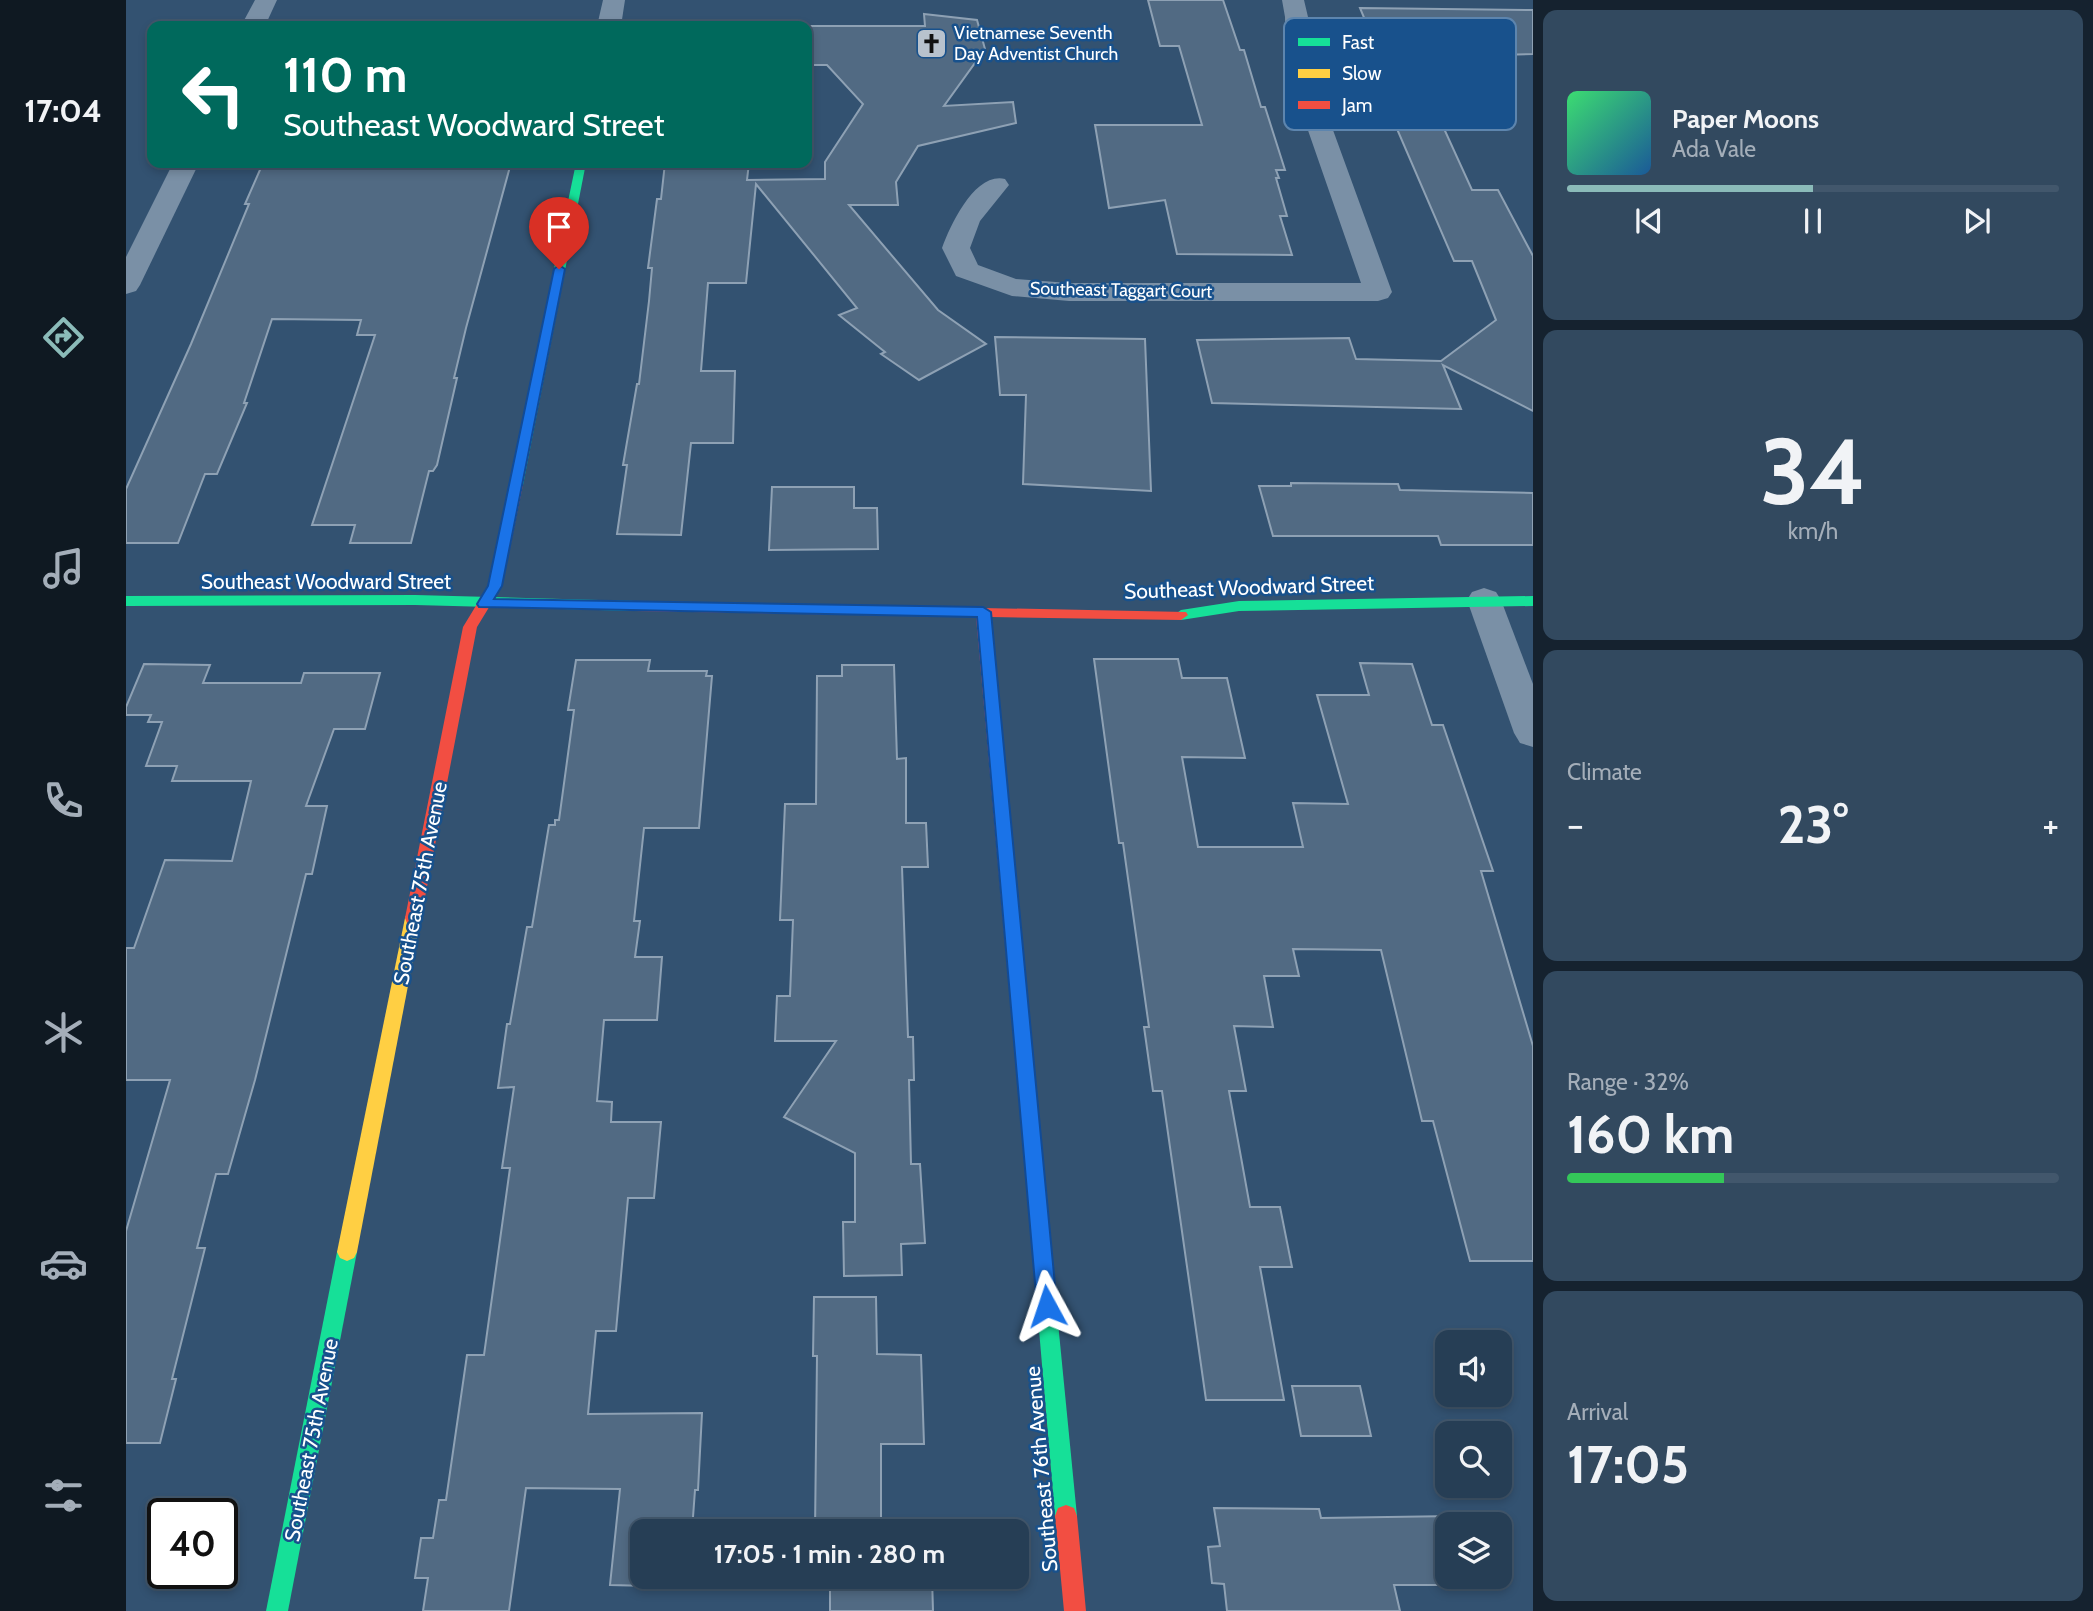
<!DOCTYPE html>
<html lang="en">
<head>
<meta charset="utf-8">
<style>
	:root { --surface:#263e55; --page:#32495f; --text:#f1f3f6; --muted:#a4aeb9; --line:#42576c; --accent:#8bbbb9 }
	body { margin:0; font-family:Cabin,sans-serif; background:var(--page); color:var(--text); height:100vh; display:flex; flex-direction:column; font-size:26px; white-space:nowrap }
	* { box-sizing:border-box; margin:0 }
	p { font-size:23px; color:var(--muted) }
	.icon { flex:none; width:38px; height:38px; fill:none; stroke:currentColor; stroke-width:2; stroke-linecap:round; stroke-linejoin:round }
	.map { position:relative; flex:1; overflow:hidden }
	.sheet { display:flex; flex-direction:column; gap:10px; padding:10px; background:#15222f; width:560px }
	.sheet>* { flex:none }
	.top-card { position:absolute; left:21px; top:21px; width:665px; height:147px; border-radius:14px; box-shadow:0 4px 10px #0003,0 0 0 2px var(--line); background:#00695c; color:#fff; overflow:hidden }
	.buttons { position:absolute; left:1309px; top:1330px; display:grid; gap:14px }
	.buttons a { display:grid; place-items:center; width:77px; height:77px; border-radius:14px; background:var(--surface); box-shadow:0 4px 10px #0003,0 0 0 2px var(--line); font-size:35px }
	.speed { position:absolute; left:21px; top:1498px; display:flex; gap:14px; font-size:35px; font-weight:700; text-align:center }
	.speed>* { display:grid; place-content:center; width:91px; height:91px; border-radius:50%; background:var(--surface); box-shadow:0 4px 10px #0003,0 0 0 2px var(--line); line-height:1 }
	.speed .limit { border:4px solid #111; border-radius:10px; background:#fff; color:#111 }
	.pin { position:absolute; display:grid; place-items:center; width:60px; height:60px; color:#fff; margin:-72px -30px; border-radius:50% 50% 50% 0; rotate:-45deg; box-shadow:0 0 7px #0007 }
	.pin .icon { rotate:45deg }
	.me { position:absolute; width:77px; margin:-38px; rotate:355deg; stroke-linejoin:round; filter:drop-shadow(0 0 5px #0008) }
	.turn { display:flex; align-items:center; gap:24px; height:147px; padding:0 21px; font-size:32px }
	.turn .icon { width:91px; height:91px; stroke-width:2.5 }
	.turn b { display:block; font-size:49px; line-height:60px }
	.big { font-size:52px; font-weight:700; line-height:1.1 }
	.sheet .card { flex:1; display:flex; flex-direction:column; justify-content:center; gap:10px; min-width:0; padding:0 24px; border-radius:14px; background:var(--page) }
	.sheet .dial { align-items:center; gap:0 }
	.dial b { font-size:91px; line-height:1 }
	.song { display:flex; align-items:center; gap:21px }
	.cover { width:84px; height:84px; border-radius:10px; background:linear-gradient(135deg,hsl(140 70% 55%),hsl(210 70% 35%)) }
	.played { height:7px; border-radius:4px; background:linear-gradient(90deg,var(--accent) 50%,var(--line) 50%) }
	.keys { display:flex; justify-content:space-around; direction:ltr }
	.heat { display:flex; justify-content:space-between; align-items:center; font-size:38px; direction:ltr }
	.charge { height:10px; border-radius:5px; background:linear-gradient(90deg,#34c759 32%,var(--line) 0) }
	.trip { position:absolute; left:504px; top:1519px; width:399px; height:70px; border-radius:14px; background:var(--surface); box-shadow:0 4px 10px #0003,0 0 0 2px var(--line); font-weight:700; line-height:70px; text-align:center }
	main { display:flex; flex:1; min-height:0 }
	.dock { display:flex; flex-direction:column; width:126px; justify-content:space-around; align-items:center; background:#0f1922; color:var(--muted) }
	.dock .icon { width:49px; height:49px }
	.dock .current { color:var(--accent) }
	.dock b { font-size:32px; color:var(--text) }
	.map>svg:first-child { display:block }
	.building { fill:#516a83; stroke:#8ea1b4; stroke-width:2 }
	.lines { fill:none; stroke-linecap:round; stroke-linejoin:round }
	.street { fill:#7a90a6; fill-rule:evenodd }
	.fast { fill:#16e098; fill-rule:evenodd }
	.slow { fill:#ffcf43; fill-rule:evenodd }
	.jam { fill:#f24e42; fill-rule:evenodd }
	.route { fill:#1a73e8; stroke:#114b97; stroke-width:2 }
	.labels { text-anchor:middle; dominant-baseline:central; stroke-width:5; stroke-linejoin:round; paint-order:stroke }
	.far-poi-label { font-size:18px; fill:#fff; stroke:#18518c; text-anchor:start }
	.far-street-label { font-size:18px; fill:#fff; stroke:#18518c }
	.street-label { font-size:21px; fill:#fff; stroke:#18518c }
	.key { fill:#18518c; stroke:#5d85ae; stroke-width:2 }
	.key-label { font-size:19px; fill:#fff }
</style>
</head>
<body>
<main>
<nav class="dock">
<b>17:04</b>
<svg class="icon current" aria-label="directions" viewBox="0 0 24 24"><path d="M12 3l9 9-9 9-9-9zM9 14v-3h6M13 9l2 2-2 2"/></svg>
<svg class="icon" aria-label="music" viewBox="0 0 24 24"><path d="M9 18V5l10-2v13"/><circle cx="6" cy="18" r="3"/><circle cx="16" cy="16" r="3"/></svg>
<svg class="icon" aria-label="phone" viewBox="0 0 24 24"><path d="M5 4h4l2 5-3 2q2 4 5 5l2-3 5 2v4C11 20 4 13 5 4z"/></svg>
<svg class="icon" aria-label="climate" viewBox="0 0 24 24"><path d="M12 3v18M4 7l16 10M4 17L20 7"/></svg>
<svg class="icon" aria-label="car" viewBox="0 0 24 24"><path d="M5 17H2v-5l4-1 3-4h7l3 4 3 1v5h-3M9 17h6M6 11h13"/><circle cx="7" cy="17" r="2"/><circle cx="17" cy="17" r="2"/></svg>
<svg class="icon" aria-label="filters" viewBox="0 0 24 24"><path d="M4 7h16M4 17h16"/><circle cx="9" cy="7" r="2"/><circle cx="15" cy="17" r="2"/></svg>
</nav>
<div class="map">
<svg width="1407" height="1611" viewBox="0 0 1407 1611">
	<rect width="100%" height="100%" fill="#335271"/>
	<!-- building -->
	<g class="building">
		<polygon points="1022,0 1097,0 1114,50 1118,50 1135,107 1139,107 1159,170 1150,170 1153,178 1150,178 1161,216 1154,216 1166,255 1051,254 1039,200 983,208 969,125 1076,125 1053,46 1034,46"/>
		<polygon points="1234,8 1407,10 1407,54 1296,57 1313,92 1269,92"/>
		<polygon points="798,14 851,20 859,49 818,106 887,102 890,123 792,146 770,182 772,205 723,205 812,310 860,344 793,380 755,354 759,352 713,315 731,308 630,184 620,283 582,283 575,371 609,371 607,443 565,443 555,535 491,534 501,465 497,465 511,384 513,384 523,301 526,268 522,268 531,199 535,199 539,163 623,163 621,180 699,179 699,162 737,104 701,65 681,65 681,26 799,26"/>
		<polygon points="1268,122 1315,122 1346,190 1372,190 1407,256 1407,411 1317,365 1335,409 1086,403 1071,340 1223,338 1230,359 1315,361 1370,320 1346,261 1328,261"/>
		<polygon points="137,163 385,163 340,328 328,378 331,378 311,465 307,471 303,471 285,543 224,543 229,525 186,525 249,335 231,335 235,320 146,319 118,403 121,403 91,474 79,474 52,543 0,543 0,489 65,344 123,204 119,204"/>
		<polygon points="869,337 1019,339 1025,491 897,484 900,395 874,395"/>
		<polygon points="1165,483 1272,484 1274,490 1407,493 1407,545 1315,545 1312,536 1147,536 1133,486 1165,486"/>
		<polygon points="646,487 728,487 728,508 751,508 752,549 643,550"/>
		<polygon points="968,659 1052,659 1056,678 1101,678 1119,758 1056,757 1072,847 1177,847 1167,803 1222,804 1191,695 1243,695 1234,663 1286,664 1306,725 1317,725 1367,871 1355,871 1407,1046 1407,1261 1344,1261 1307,1121 1296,1121 1255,950 1167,949 1173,976 1138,976 1147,1027 1108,1026 1120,1091 1103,1091 1124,1207 1154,1207 1166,1267 1134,1267 1158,1400 1080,1400 1036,1091 1027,1091 1018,1027 1023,1027 997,843 993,843"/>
		<polygon points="450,660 524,660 522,671 581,671 580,676 586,676 573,828 518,828 508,921 514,921 509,957 536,957 531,1020 478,1020 471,1101 486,1102 485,1122 535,1122 528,1198 502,1198 490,1331 470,1331 462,1414 576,1413 572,1490 569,1490 566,1531 516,1531 516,1577 564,1577 564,1587 484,1585 494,1489 400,1488 383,1611 297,1611 302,1578 289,1578 295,1538 307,1538 313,1500 320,1500 341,1355 358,1355 384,1168 376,1168 388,1087 372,1088 381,1024 384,1024 401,927 406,927 423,825 429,825 429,820 433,820 448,710 442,710"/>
		<polygon points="18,664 84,665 77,683 175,683 178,673 254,673 239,729 208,729 180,806 201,806 186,874 180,874 129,1080 102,1174 90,1174 71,1248 79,1248 46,1379 50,1379 34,1443 0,1443 0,1231 44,1080 0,1080 0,948 8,948 39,860 106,861 125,781 46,781 51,766 20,766 36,722 22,722 25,715 0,715 0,707"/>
		<polygon points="716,665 768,665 771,759 780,758 780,823 800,823 802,867 776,867 782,1037 787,1037 788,1080 783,1080 785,1164 794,1164 799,1243 775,1244 776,1275 718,1276 717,1222 729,1222 729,1153 658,1117 710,1041 649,1041 651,996 664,996 667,920 654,920 659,804 690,804 691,676 716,676"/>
		<polygon points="688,1297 750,1297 751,1354 795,1355 798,1444 755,1444 755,1520 804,1520 805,1531 689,1531 691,1356 687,1356"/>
		<polygon points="1166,1386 1234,1386 1245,1436 1175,1436"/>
		<polygon points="1088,1508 1193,1509 1195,1518 1328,1516 1330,1524 1321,1524 1321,1577 1342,1577 1344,1585 1268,1585 1274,1611 1101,1611 1098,1584 1086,1583 1082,1547 1094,1546"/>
		<polygon points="704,1577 806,1577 807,1611 704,1611"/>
	</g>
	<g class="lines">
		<!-- street -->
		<g class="street">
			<polygon points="129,0 151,0 139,26 115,26"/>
			<polygon points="477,0 499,0 495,26 471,26"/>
			<path d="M1156,0H1178L1182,17L1184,67L1266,292L1262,298L1252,301H943L886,296L830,276L816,248C825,224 849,172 879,179L883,185L854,221L844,248L852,265L890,279L943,283H1235L1160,67L1159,17Z"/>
			<polygon points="47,163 73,163 14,285 10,291 0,294 0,257"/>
			<polygon points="1358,588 1370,592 1375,600 1407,684 1407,747 1394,743 1388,733 1341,600 1346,592"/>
		</g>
		<!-- fast -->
		<g class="fast">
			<polygon points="450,163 460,163 397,485 390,489 383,485"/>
			<polygon points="289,595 509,601 516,606 509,611 289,605 0,606 0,596"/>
			<polygon points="1407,596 1407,606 1113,611 1055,620 1048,615 1055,610 1113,601"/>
			<polygon points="910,1181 917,1184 919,1190 951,1516 948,1524 940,1527 932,1524 929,1516 901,1190 903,1184"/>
			<polygon points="221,1243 228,1246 231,1252 162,1611 140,1611 211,1252 214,1246"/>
		</g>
		<!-- slow -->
		<polygon class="slow" points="287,911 293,913 295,918 231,1252 228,1258 221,1261 214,1258 211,1252 279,918 281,913"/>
		<!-- jam -->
		<g class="jam">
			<polygon points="390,481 397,485 376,586 351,627 295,918 293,923 287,925 281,923 279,918 337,627 362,586 383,485"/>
			<polygon points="509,601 1060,612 1062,615 1055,620 865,617 919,1190 917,1196 910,1199 903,1196 901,1190 850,617 509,611 502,606"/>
			<polygon points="940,1505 948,1508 951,1516 960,1611 938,1611 929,1516 932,1508"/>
		</g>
	</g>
	<!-- route -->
	<polygon class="route" points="433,265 439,269 376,586 368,599 857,607 865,612 931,1306 928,1312 921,1315 914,1312 911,1306 851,617 353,607 351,604 362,586 428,269"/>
	<!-- icons -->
	<defs>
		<symbol id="church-square" viewBox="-11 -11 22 22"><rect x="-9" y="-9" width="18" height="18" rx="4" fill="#b8c2cd" stroke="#18518c"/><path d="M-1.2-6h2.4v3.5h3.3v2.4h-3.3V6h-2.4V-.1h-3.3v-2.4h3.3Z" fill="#111"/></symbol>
	</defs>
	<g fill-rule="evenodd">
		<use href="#church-square" x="788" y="26" width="35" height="35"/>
	</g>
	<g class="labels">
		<!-- far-poi labels -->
		<g class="far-poi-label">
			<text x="828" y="33">Vietnamese Seventh<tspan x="828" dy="21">Day Adventist Church</tspan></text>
		</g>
		<!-- far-street labels -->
		<g class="far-street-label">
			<text transform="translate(995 290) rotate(1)">Southeast Taggart Court</text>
		</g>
		<!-- street labels -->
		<g class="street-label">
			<text x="200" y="581">Southeast Woodward Street</text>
			<text transform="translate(1123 587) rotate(-2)">Southeast Woodward Street</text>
			<text transform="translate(294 883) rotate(-79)">Southeast 75th Avenue</text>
			<text transform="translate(185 1440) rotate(-79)">Southeast 75th Avenue</text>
			<text transform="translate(915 1469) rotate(-95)">Southeast 76th Avenue</text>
		</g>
	</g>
	<!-- legend -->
	<rect x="1158" y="18" width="232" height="112" rx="10" class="key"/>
	<rect x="1172" y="38" width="32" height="8" fill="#16e098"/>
	<rect x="1172" y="69" width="32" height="9" fill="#ffcf43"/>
	<rect x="1172" y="101" width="32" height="8" fill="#f24e42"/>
	<g class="key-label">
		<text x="1216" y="49">Fast</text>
		<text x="1216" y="80">Slow</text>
		<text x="1216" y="112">Jam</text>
	</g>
</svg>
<div class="buttons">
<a><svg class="icon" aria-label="sound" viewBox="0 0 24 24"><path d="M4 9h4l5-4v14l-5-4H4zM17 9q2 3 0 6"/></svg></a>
<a><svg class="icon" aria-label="search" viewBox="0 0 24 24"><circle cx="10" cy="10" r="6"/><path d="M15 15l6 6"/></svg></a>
<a><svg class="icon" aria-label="layers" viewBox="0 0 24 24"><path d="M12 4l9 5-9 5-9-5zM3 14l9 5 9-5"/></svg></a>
</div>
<div class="speed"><div class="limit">40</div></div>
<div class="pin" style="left:433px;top:269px;background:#d93025"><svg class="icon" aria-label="arrive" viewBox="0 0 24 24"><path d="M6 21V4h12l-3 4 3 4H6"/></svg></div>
<svg class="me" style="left:921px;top:1306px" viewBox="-20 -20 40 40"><path d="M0-17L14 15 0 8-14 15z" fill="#1a73e8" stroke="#fff" stroke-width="4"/></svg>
<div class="trip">17:05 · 1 min · 280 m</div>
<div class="top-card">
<div class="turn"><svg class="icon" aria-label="left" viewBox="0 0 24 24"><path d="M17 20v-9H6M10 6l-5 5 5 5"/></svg><div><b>110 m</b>Southeast Woodward Street</div></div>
</div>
</div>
<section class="sheet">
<div class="card">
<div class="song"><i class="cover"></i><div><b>Paper Moons</b><p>Ada Vale</p></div></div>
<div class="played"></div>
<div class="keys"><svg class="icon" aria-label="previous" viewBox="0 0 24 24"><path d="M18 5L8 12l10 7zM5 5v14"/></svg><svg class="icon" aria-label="pause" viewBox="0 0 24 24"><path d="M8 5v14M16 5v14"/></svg><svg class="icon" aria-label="next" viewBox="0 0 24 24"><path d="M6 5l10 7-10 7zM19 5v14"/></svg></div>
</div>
<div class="card dial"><b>34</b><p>km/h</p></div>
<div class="card"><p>Climate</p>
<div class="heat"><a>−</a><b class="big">23°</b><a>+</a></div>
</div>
<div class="card"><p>Range · 32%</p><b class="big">160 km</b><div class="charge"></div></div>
<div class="card"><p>Arrival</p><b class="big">17:05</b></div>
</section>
</main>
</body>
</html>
